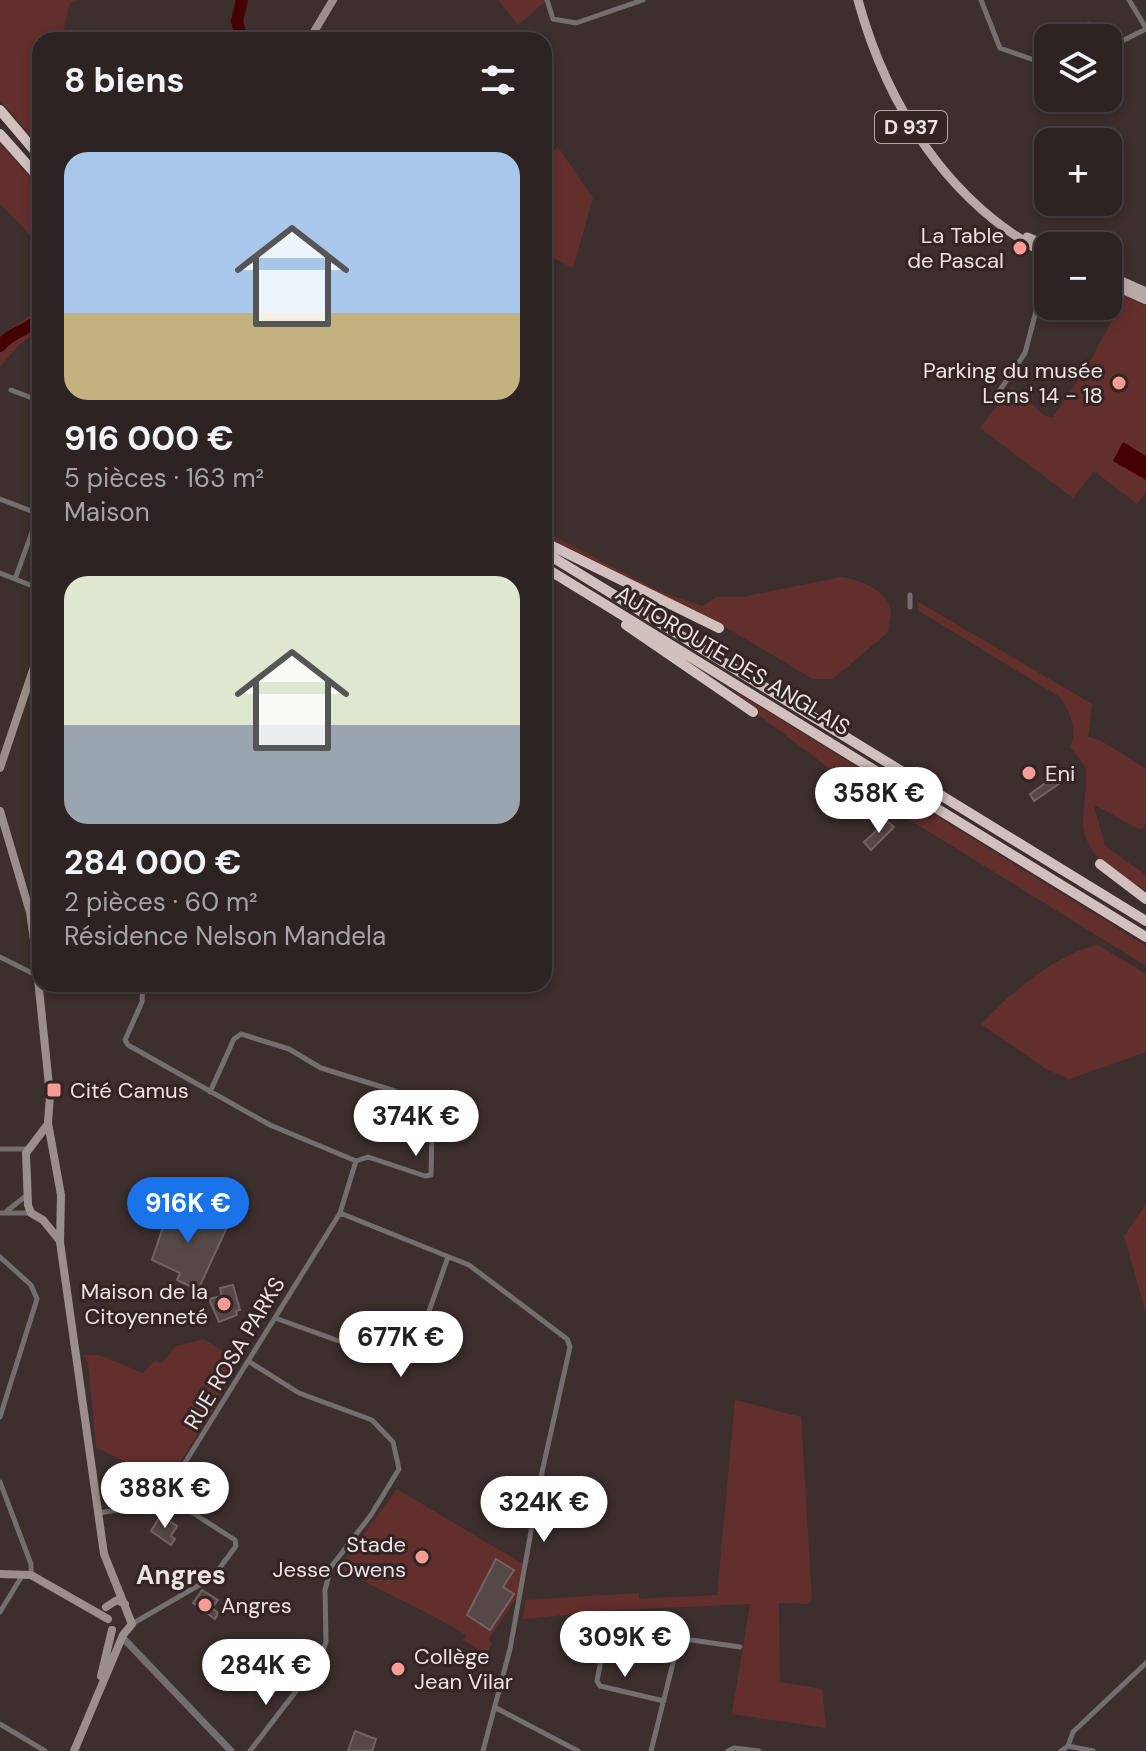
<!DOCTYPE html>
<html lang="fr">
<meta charset="utf-8">
<style>
body{margin:0;font-family:"DM Sans",sans-serif;background:#352b2a;color:#f1f3f6;height:100vh;display:flex;flex-direction:column;font-size:30px;white-space:nowrap}
*{box-sizing:border-box;margin:0}
p{font-size:26px;color:#a7a4a5}
.icon{flex:none;width:44px;height:44px;fill:none;stroke:currentColor;stroke-width:2;stroke-linecap:round;stroke-linejoin:round}
.map{position:relative;flex:1;overflow:hidden}
.sheet{position:absolute;left:32px;top:32px;width:520px;height:960px;display:flex;flex-direction:column;background:#2d2322;border-radius:24px;box-shadow:0 4px 12px #0003,0 0 0 2px #484040}
.sheet>*{flex:none}
.tools{position:absolute;left:1034px;top:24px;display:grid;gap:16px}
.tools a{display:grid;place-items:center;width:88px;height:88px;border-radius:16px;background:#2d2322;box-shadow:0 4px 12px #0003,0 0 0 2px #484040;font-size:40px}
.price{position:absolute;translate:-50% -68px;padding:0 18px;border-radius:28px;background:#fff;color:#222;font-size:26px;line-height:52px;filter:drop-shadow(0 2px 4px #0008)}
.price::after{content:'';position:absolute;left:50%;top:48px;width:24px;height:18px;margin-left:-12px;background:inherit;clip-path:polygon(0 0,100% 0,50% 100%)}
.price.on{background:#1a73e8;color:#fff}
ul{padding:0;list-style:none}
li{display:grid;align-content:center;gap:16px;height:424px;padding:0 32px}
li span{display:grid;place-items:center;height:248px;border-radius:24px;color:#555}
li>.icon{margin-inline-start:auto}
span .icon{width:144px;height:144px;fill:#fffc;stroke-width:1}
li b{font-size:34px}
h2{display:flex;justify-content:space-between;align-items:center;height:96px;padding:0 32px;font-size:34px}
.map>svg:first-child{display:block}
.green{fill:#632f2d}
.water{fill:#450004}
.lines{fill:none;stroke-linecap:round;stroke-linejoin:round}
.river{stroke:#450004;stroke-width:12}
.building{fill:#564846;stroke:#726361;stroke-width:2}
.minor{stroke:#756e6e;stroke-width:5}
.tertiary{stroke:#756e6e;stroke-width:7}
.secondary{stroke:#9b8f8e;stroke-width:8}
.primary{stroke:#b7a9a7;stroke-width:9}
.motorway{stroke:#d1c0be;stroke-width:10}
.poi-dot{fill:#f59c96;stroke:#322524;stroke-width:3}
.labels{text-anchor:middle;stroke-width:6;stroke-linejoin:round;paint-order:stroke}
.shield{fill:#322524;stroke:#b4a9a8;stroke-width:2}
.shield-label{font-size:20px;font-weight:bold;fill:#ebe2e1}
.poi-label{font-size:22px;fill:#ebe2e1;stroke:#322524;text-anchor:end}
.street-label{font-size:22px;fill:#ebe2e1;stroke:#322524}
.quarter-label{font-size:26px;font-weight:bold;fill:#ebe2e1;stroke:#322524}
</style>
<div class="map">
<svg width="1146" height="1751" viewBox="0 0 1146 1751">
<rect width="100%" height="100%" fill="#3c2f2e"/>
<!-- green -->
<path class="green" d="M0,0H79L70,3L61,40H40V147L0,100Z
M498,0H547L518,25Z
M0,143L40,189V245L0,204Z
M558,147L593,198L573,268L544,253V162Z
M1125,296L1146,306V493L1137,504L1094,471L1073,498L980,428L1012,386L1045,416L1053,417L1087,367Z
M40,308V329L18,346L0,367V339C12,325 26,320 40,308Z
M544,531L661,592L702,606L717,597H742L842,577C861,580 889,591 891,613C891,619 888,626 888,632L833,679H813L720,624L612,572L544,535Z
M917,601L1092,704L1088,737L1100,740L1146,769V824L1141,830L1094,805L1105,846L1146,875V891C1120,874 1085,859 1083,824C1083,804 1088,785 1085,766L1070,747C1078,731 1070,711 1060,697L919,611Z
M738,693L1146,946V966L842,778L735,697Z
M1098,945L1146,974V1052L1069,1079L1046,1069L981,1024C1008,995 1058,952 1098,945Z
M1146,1204V1313L1124,1236Z
M204,1339L233,1358L230,1362L235,1366L215,1407L167,1483L96,1447L88,1363L83,1355H99L143,1373L154,1361L162,1363L176,1346Z
M735,1400L801,1417L812,1599L807,1604L779,1603L780,1682L822,1689L826,1728L732,1714L750,1604L617,1610L523,1619L526,1600L639,1593V1599L717,1595Z
M397,1489L523,1564L518,1595L489,1639L492,1644L486,1654L463,1640L466,1635C425,1609 380,1592 339,1567Z"/>
<!-- water -->
<path class="water" d="M1123,442L1146,456V480L1113,461Z"/>
<g class="lines">
<!-- river -->
<path class="river" d="M242,40L237,21L242,0
M0,346C12,331 28,331 40,318"/>
</g>
<!-- building -->
<path class="building" d="M1058,774L1063,781L1034,801L1030,794Z
M887,821L894,827L871,850L864,842Z
M171,1203L227,1227L198,1290L177,1280L180,1273L152,1260Z
M233,1285L240,1310L236,1311L237,1315L219,1322L209,1299L222,1296L220,1288Z
M164,1517L177,1526L171,1536L175,1539L171,1545L151,1531L159,1518Z
M496,1559L514,1570L503,1587L514,1594L490,1630L467,1615Z
M202,1590L218,1600L212,1608L218,1613L215,1619L193,1603Z
M355,1731L376,1739L372,1751H348Z"/>
<g class="lines">
<!-- minor -->
<path class="minor" d="M547,0L553,19L576,23L643,0
M981,0L1000,48L1037,61L1048,54
M1129,0L1146,28
M1067,38L1088,24L1105,38
M1108,41L1116,44L1146,29
M11,390L40,401
M992,402L1025,353L1048,266
M0,499L39,514
M0,573L40,589
M15,579L40,510
M910,607V595
M0,957L38,976
M143,984L142,1002L125,1040L128,1045L270,1125L356,1161
M210,1092L234,1039L241,1034L289,1049L321,1068L395,1091L432,1125L431,1175L425,1176L368,1157L356,1161
M0,1149H27
M7,1211L27,1195
M0,1213H30
M340,1213L469,1265L567,1339L570,1347L540,1481L510,1649L483,1751
M0,1257L31,1285L37,1299L0,1417
M275,1318L403,1364L412,1360L448,1257
M248,1361L299,1393L372,1420L393,1442L399,1469L371,1515L331,1567L325,1590L326,1642L319,1661L250,1751
M0,1482L31,1564V1574
M98,1513L157,1504L165,1495L340,1213L356,1161
M0,1612L22,1576
M132,1624L213,1577L236,1546L235,1540L165,1495
M604,1644L597,1681L600,1686L664,1701
M496,1708L578,1751
M0,1724L45,1751
M1068,1746L1073,1732L1146,1663
M651,1751L678,1643L684,1639L740,1647
M728,1751L734,1748L759,1751
M1061,1751L1068,1746L1093,1751"/>
<!-- tertiary -->
<path class="tertiary" d="M123,1638L231,1751"/>
<!-- secondary -->
<path class="secondary" d="M309,40L333,0
M0,768L40,649
M0,811L30,912L34,940L50,1095L48,1123L61,1195L60,1242L104,1554L132,1624L123,1635
M48,1124L26,1153L28,1205L31,1213L43,1220L60,1241
M0,1574L31,1575L108,1619
M106,1607L117,1600L125,1604
M101,1676L112,1630
M74,1751L123,1635"/>
<!-- primary -->
<path class="primary" d="M858,0C887,106 948,203 1048,255
M1027,237L1048,246
M1108,275L1146,292
M1108,283L1146,300"/>
<!-- motorway -->
<path class="motorway" d="M0,110L40,157
M0,134L40,179
M544,542L719,628
M544,552L1146,921
M544,567L1146,937
M626,625L753,712
M1100,864L1146,899"/>
</g>
<!-- markers -->
<g class="poi-dot">
<circle cx="1020" cy="248" r="8"/>
<circle cx="1119" cy="383" r="8"/>
<circle cx="1029" cy="773" r="8"/>
<rect x="46" y="1082" width="16" height="16" rx="4"/>
<circle cx="224" cy="1304" r="8"/>
<circle cx="422" cy="1557" r="8"/>
<circle cx="205" cy="1605" r="8"/>
<circle cx="398" cy="1669" r="8"/>
</g>
<g class="labels">
<!-- shield labels -->
<rect class="shield" x="875" y="111" width="72" height="32" rx="6"/>
<g class="shield-label">
<text x="911" y="134">D 937</text>
</g>
<!-- poi labels -->
<g class="poi-label">
<text x="1004" y="243">La Table<tspan x="1004" dy="25">de Pascal</tspan></text>
<text x="1103" y="378">Parking du musée<tspan x="1103" dy="25">Lens' 14 - 18</tspan></text>
<text x="1045" y="781" text-anchor="start">Eni</text>
<text x="70" y="1098" text-anchor="start">Cité Camus</text>
<text x="208" y="1299">Maison de la<tspan x="208" dy="25">Citoyenneté</tspan></text>
<text x="406" y="1552">Stade<tspan x="406" dy="25">Jesse Owens</tspan></text>
<text x="221" y="1613" text-anchor="start">Angres</text>
<text x="414" y="1664" text-anchor="start">Collège<tspan x="414" dy="25">Jean Vilar</tspan></text>
</g>
<!-- street labels -->
<g class="street-label">
<text transform="translate(733 660) rotate(31)" y="8">AUTOROUTE DES ANGLAIS</text>
<text transform="translate(234 1353) rotate(-59)" y="8">RUE ROSA PARKS</text>
</g>
<!-- quarter labels -->
<g class="quarter-label">
<text x="181" y="1584">Angres</text>
</g>
</g>
</svg>
<div class="tools">
<a><svg class="icon" aria-label="layers" viewBox="0 0 24 24"><path d="M12 4l9 5-9 5-9-5zM3 14l9 5 9-5"/></svg></a>
<a>+</a>
<a>−</a>
</div>
<b class="price" style="left:879px;top:835px">358K €</b>
<b class="price" style="left:416px;top:1158px">374K €</b>
<b class="price on" style="left:188px;top:1245px">916K €</b>
<b class="price" style="left:401px;top:1379px">677K €</b>
<b class="price" style="left:165px;top:1530px">388K €</b>
<b class="price" style="left:544px;top:1544px">324K €</b>
<b class="price" style="left:625px;top:1679px">309K €</b>
<b class="price" style="left:266px;top:1707px">284K €</b>
<section class="sheet">
<h2>8 biens<svg class="icon" aria-label="filters" viewBox="0 0 24 24"><path d="M4 7h16M4 17h16"/><circle cx="9" cy="7" r="2"/><circle cx="15" cy="17" r="2"/></svg></h2>
<ul>
<li><span style="background:linear-gradient(#a9c7e8 65%,#c2b280 0)"><svg class="icon" aria-label="home" viewBox="0 0 24 24"><path d="M3 11l9-7 9 7M6 9v11h12V9"/></svg></span><div><b>916 000 €</b><p>5 pièces · 163 m²</p><p>Maison</p></div></li>
<li><span style="background:linear-gradient(#dfe7d0 60%,#9aa5b1 0)"><svg class="icon" aria-label="home" viewBox="0 0 24 24"><path d="M3 11l9-7 9 7M6 9v11h12V9"/></svg></span><div><b>284 000 €</b><p>2 pièces · 60 m²</p><p>Résidence Nelson Mandela</p></div></li>
</ul>
</section>
</div>
